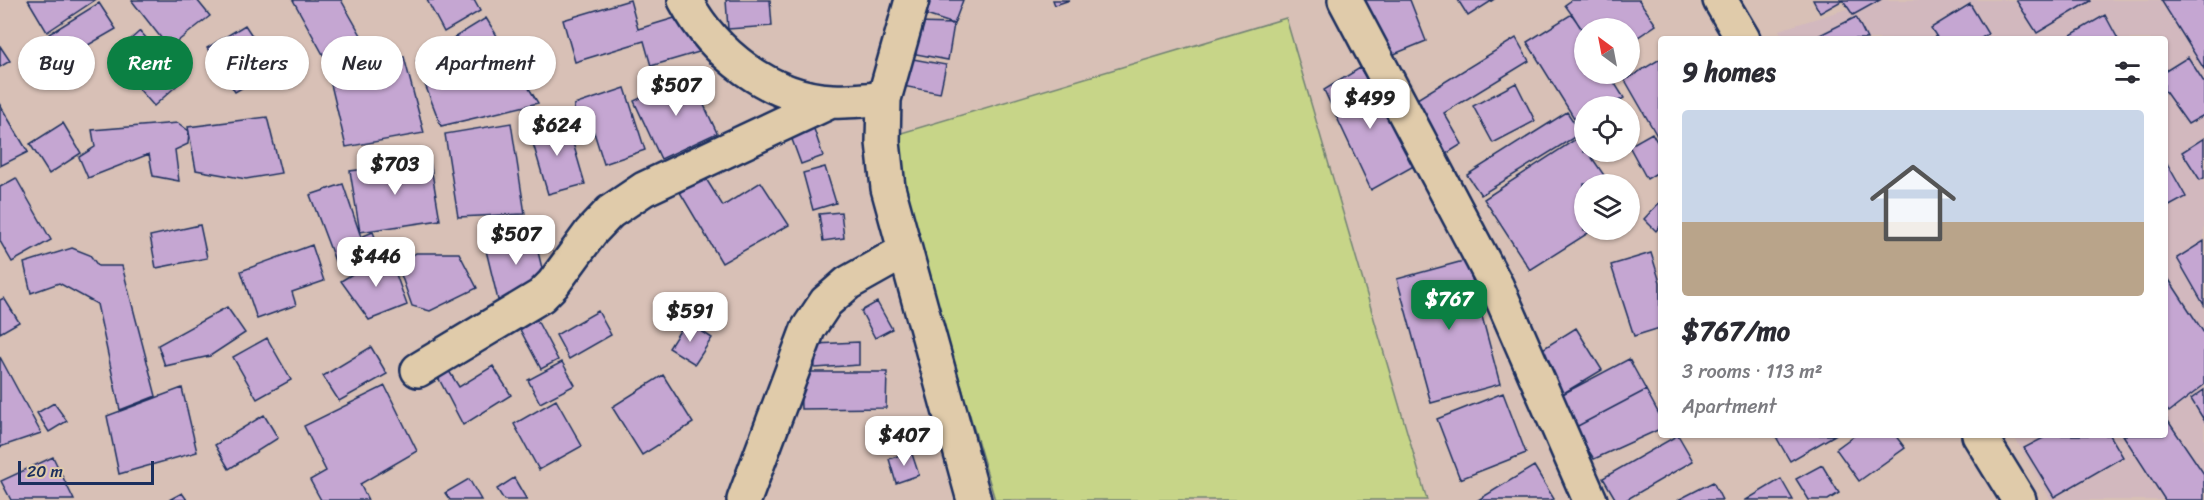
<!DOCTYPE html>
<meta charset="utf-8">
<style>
body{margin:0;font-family:Sriracha,sans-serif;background:#f7f7f7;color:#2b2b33;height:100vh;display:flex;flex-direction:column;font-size:22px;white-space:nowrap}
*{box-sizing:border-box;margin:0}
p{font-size:20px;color:#7c7c81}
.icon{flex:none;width:33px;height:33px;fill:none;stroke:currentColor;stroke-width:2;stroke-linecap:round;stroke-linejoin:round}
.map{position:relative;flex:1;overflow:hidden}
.drawer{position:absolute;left:1658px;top:36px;width:510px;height:402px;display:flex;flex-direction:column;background:#fff;border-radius:6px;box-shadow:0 2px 4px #0004}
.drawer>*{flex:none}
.banner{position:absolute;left:18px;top:36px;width:570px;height:54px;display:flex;gap:12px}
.needle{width:39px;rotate:328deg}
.fabs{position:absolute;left:1574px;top:18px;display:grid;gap:12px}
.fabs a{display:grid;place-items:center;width:66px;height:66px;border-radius:50%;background:#fff;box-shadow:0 2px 4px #0004;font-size:30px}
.scale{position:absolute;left:18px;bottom:15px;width:136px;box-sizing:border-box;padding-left:6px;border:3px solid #1b2f5e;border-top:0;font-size:16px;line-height:21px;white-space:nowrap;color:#1b2f5e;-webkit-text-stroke:4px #e0cbaa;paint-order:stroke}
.price{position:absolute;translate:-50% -51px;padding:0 14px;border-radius:12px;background:#fff;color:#222;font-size:20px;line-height:39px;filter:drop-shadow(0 2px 3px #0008)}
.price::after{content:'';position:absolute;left:50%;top:36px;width:18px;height:14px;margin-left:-9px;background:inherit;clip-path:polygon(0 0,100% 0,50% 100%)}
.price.current{background:#0b8043;color:#fff}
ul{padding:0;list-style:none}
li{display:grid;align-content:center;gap:12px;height:318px;padding:0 24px}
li+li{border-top:2px solid #e1e1e2}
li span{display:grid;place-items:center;height:186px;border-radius:6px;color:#555}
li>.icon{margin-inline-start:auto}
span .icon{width:108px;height:108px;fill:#fffc;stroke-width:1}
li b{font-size:26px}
h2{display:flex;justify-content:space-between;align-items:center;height:72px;padding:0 24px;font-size:26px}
.chip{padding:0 21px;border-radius:27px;background:#fff;box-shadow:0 2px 4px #0004;font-size:21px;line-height:54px}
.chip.current{background:#0b8043;color:#fff}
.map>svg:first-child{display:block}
.built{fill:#d2b8be}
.green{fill:#c7d588;stroke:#718273;stroke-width:1.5}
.building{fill:#c5a6d2;stroke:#1b2f5e;stroke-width:1.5}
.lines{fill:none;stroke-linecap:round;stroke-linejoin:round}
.minor-casing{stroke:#1b2f5e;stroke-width:38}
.minor{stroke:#e0cbaa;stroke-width:33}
</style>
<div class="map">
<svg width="2204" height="500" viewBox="0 0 2204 500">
<rect width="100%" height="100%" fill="#d8c0b6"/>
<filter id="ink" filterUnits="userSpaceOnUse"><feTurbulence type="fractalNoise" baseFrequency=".0167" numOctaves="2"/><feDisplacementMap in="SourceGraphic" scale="12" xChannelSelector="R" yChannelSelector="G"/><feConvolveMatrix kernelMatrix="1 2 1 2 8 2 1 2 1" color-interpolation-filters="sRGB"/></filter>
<g filter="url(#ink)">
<!-- built -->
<path class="built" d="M1875,0H2204V500H2051L2013,435H2164V39H1784L1779,30Z"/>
<!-- green -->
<path class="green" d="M1286,18L1427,500H995L888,137Z"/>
<!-- building -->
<path class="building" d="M28,0H95L47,32Z
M134,0H197L210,16L169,48L132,1Z
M293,0H341L362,37L325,58Z
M427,0H474L480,11L444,32Z
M630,0L638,29L688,14L699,52L651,66L644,41L575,62L563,20Z
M726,0H770L772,26L728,29Z
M924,0H963L954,24L920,13Z
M1053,0H1070L1055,5Z
M1358,0H1410L1426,41L1382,59Z
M1458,0H1493L1468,16Z
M1572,0H1639L1656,25L1629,43V28H1584V32L1565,5Z
M1813,0H1880L1853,15L1843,0L1820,13Z
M2016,0H2090L2091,1L2037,33Z
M2161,0H2204V69Z
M99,3L116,29L64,59L49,34Z
M1970,4L1988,34L1980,39H1938L1931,28Z
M1572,14L1584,33V74H1609L1624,98L1610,106H1584V123L1579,126L1527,42Z
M2105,15L2118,39H2064Z
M1856,17L1867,39H1812Z
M486,18L538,103L441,126L416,61Z
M916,23L954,24L948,60L911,53Z
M245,25L274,69L235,92L207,48Z
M140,31L183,80L154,106L111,57Z
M1516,38L1529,61L1444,113L1462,144L1446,154L1409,104Z
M0,46L10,61L0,67Z
M404,57L424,133L346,147L329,76Z
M902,57L946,65L940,93L897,85Z
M2188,57L2204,82V115L2188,124L2164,90V72Z
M1660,59V141L1625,80Z
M1360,68L1419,163L1371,190L1324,90Z
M690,75L717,133L661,159L634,101Z
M1516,83L1535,121L1493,143L1473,106Z
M625,88L645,150L604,164L591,123L575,124L574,105Z
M0,105L28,152L0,166Z
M1567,112L1581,133L1481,195L1467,175Z
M267,117L281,173L246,179L196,170L188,127Z
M566,119L585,184L548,194L529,130Z
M63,123L81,153L49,174L30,144Z
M178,123L189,131L188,144L175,150L179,181L153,176L149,154L88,178L79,157L95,147L92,130Z
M511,123L525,214L458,217L445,134Z
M813,126L823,156L801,164L790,134Z
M1652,133L1660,147V171L1647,179L1629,146Z
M1579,137L1584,145V152H1588L1610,184H1584V230H1593L1530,270L1484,199Z
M2204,138V178L2200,180L2182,152Z
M2164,158L2186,197L2164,209Z
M430,161L440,220L360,232L350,171Z
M825,167L836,203L813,210L803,173Z
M703,174L723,206L761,182L789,225L722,263L678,189Z
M16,178L51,240L12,262L0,241V187Z
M343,184L361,237L373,232L378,245L335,261L310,195Z
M1660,202V226L1656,231L1644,219Z
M841,212L844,238L823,241L819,214Z
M200,225L207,258L156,268L150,236Z
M533,231L547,289L498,300L484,242Z
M2204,241V305L2177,258Z
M312,245L324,281L292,292L296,305L257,319L241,271Z
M72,248L90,255L98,266H122L156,396L120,410L97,304L59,283L31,293L24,263Z
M388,252L407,305L369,320L341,281Z
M416,253H459L477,288L430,311L412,306L398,266Z
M1651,253L1660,282V328L1634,336L1611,265Z
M1467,260L1500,384L1431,403L1397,279Z
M2164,272L2204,333V385L2169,412L2164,406Z
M4,298L19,322L0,333V300Z
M877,302L892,329L875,338L861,311Z
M227,307L245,333L210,356L165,366L158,345Z
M532,311L558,360L541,369L515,320Z
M598,311L611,335L569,359L556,335Z
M686,321L712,338L695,364L669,348Z
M1576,328L1602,370L1557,397L1533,355Z
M267,338L291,380L257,399L233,357Z
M859,342V365L815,368L814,344Z
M371,347L387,374L339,401L323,376Z
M0,357L41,433L0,447Z
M1629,359L1646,390L1574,428L1557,397Z
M562,362L575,385L540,403L528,380Z
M493,366L511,395L463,425L438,377L449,371L459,387Z
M800,372H887L886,408L801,409Z
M663,375L693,423L642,455L612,407Z
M385,386L417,451L360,484L368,500H321L310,480L326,471L304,426Z
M182,388L197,452L119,474L107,416Z
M1646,390L1660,416V429L1594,459L1574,428Z
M2204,390V420L2191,399Z
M1503,393L1526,453L1460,479L1437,419Z
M556,400L582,446L539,470L514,424Z
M54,403L67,421L49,432L37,413Z
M264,415L278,438L229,469L215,445Z
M2164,415L2204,474V500H2165L2123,435H2164Z
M1678,435L1693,461L1626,500H1616L1603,478Z
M1775,435H1835L1790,461Z
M1855,435H1895L1905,448L1859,481L1836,449Z
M2049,435H2110L2123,457L2054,497L2024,448Z
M911,451L919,475L896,483L889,459Z
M53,457L74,500H11L1,481Z
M1822,465L1839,493L1828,500H1809L1796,479Z
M1534,466L1554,499L1551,500H1478Z
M514,478L527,500H504L497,489Z
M469,479L481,500H450L445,493Z
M1781,479L1793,500H1746Z
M1713,482L1722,500H1678Z
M182,493L187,500H169Z"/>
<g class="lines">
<defs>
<path id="minor" d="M685,0C714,54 770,98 832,101C849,102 867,99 884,99
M912,0L884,99L883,142L888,188L974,500
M1345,0L1497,287L1590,500
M1720,0L1743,39
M418,370L541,296L553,284L591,232L610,212L644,189L831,101
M1979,435L2019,500
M744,500L808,329L826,302L848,283L905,251"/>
</defs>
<!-- minor casing -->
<use href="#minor" class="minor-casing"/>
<!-- minor -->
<use href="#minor" class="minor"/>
</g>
</g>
</svg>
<div class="fabs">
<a><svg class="needle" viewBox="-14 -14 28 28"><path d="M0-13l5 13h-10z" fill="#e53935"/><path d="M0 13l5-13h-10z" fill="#7c7c81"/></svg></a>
<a><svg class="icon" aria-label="locate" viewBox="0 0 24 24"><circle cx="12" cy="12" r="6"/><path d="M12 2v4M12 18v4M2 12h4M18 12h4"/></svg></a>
<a><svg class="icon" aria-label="layers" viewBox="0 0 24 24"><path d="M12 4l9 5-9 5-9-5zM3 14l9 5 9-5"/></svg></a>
</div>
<div class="scale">20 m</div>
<b class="price" style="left:676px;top:117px">$507</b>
<b class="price" style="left:1370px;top:130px">$499</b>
<b class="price" style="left:557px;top:157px">$624</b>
<b class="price" style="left:395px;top:196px">$703</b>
<b class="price" style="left:516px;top:266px">$507</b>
<b class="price" style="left:376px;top:288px">$446</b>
<b class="price current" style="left:1449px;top:331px">$767</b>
<b class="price" style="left:690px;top:343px">$591</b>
<b class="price" style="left:904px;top:467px">$407</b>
<div class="banner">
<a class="chip">Buy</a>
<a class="chip current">Rent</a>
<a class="chip">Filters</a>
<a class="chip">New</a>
<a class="chip">Apartment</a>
</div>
<section class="drawer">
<h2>9 homes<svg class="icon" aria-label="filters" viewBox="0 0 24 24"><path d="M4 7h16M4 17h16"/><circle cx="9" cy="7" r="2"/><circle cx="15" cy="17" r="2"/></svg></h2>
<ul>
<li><span style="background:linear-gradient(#c9d6e8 60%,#b9a48a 0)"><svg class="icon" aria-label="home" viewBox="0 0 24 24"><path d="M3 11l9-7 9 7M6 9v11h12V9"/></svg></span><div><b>$767/mo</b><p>3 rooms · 113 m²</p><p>Apartment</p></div></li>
</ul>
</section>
</div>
